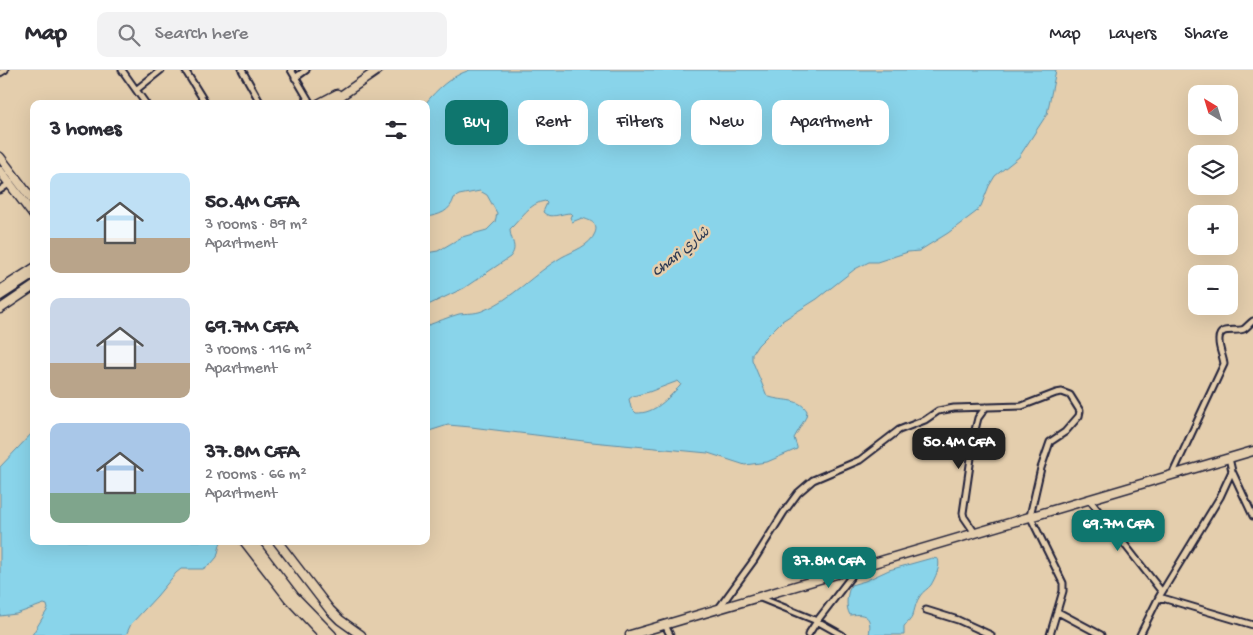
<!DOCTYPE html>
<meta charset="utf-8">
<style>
body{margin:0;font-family:"Gochi Hand","Playpen Sans Arabic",sans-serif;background:#f2f2f3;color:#2b2b33;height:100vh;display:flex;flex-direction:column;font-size:19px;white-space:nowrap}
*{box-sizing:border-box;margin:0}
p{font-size:16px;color:#7c7c81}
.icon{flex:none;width:28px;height:28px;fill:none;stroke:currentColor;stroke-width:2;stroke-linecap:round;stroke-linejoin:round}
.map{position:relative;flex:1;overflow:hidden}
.sheet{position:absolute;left:30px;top:30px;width:400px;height:445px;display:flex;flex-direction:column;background:#fff;border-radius:10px;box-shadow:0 5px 20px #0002}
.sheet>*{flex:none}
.banner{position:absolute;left:445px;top:30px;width:475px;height:45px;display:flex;gap:10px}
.needle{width:32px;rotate:322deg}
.tools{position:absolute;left:1188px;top:15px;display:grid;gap:10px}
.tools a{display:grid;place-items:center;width:50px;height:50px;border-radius:10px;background:#fff;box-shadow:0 5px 20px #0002;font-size:25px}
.price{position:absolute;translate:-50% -42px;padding:0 11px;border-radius:10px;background:#0f766e;color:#fff;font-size:16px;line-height:32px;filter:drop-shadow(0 1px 2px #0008)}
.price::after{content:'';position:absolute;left:50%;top:30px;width:15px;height:11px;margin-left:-8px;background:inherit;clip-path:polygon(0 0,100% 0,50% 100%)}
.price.current{background:#222;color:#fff}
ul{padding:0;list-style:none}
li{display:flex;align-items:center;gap:15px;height:125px;padding:0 20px}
li span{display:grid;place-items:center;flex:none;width:140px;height:100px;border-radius:10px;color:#555}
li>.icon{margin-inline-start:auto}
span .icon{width:60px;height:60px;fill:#fffc;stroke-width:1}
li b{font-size:21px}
h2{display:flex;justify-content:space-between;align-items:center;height:60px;padding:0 20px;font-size:21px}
.tag{padding:0 18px;border-radius:10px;background:#fff;box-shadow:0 5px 20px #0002;font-size:18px;line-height:45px}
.tag.current{background:#0f766e;color:#fff}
header{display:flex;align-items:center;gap:30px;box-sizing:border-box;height:70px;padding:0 25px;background:#fff;border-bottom:1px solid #e1e1e2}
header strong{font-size:24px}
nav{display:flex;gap:28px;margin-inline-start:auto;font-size:18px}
.search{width:350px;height:45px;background:#f2f2f3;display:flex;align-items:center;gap:12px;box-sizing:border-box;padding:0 18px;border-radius:10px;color:#7c7c81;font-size:19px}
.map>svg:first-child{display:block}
.water{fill:#89d4ea;stroke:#608da4;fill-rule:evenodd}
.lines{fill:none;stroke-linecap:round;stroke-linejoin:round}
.minor-casing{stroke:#22223b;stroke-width:9}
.secondary-casing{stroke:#22223b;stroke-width:11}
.primary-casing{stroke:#22223b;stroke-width:11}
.minor{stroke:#e4cead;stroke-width:5}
.secondary{stroke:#e4cead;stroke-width:8}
.primary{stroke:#e4cead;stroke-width:8}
.labels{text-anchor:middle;stroke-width:5;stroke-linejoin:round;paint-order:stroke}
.water-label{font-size:15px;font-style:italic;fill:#313d55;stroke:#e4cead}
</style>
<header>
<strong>Map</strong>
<div class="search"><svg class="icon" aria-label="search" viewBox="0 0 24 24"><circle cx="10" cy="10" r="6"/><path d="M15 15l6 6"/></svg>Search here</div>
<nav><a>Map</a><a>Layers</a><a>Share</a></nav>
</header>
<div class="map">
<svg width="1253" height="565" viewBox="0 0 1253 565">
<rect width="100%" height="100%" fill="#e4cead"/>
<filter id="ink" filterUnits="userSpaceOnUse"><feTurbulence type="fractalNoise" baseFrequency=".02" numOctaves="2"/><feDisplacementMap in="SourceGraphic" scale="10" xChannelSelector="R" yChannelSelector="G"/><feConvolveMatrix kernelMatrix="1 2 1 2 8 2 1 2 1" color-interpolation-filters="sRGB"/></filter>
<g filter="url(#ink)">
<!-- water -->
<path class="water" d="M470,0H1056L1047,44L1019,87L995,106L989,116L981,136L976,142L948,163L919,181L908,182L877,192H869L855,199L817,229L782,251L758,275L752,284V290L767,326C780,332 799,327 807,341L806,347L794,368L797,377V379L767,392L745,395L708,383L592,372L471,357L448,355L426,362V256C437,252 448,247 459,244C467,243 474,244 482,241C512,230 534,203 562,187C573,181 590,176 595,163C599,153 589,150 582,148L572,152L570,147L573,145L571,143C561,143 550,150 543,142L547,133L545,131C529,133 521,149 510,159C510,170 519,177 510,187L464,218L426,236V183L438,181L462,167L487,160L495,152L497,143L487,125L480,121L459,125L454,128C450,142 439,145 426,147V34H425C437,19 451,6 470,0ZM678,311L681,314L680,316C668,328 655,344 636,343L631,338L629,329L633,326L649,322Z
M34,361V471H221L217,487L211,494L203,499H181L176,503L157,526L131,554L126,565H32L48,539L47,535L44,534L16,544L0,546V397Z
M932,488L938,489C941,496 935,508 931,515C928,519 923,521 920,526C912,538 917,546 904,556V565H869C872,547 867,543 850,545C845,537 847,523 851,515L865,511L889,500Z"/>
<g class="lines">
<defs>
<path id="minor" d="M122,0L146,34
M185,0L206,34
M242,0L261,34
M291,0L311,34
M0,3L5,0
M295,8L306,0
M136,20L161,0
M0,120L9,114
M1232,401L1253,446
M1172,405L1224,294C1223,286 1219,279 1219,271C1218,255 1235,263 1244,259C1247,257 1250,253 1253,251
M1089,429L1162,522
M975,463L964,447L963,443L975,360L978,348L986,337
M758,527L817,551L842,565
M1159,527L1253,555
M719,538L754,490L784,442L798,423L813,410L860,390L899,360L925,350L938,341L954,338L1022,336L1056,323L1062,322L1070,325L1080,341L1079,346L1065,362L1050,372L1041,398L1030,446L1063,513V521L1050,565
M926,540L958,550L991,565
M1058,542L1101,565
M665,555L670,565
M808,565L817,551L857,499
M1140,565L1159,527L1220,427L1232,401L1229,388"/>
<path id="secondary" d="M277,471L330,540L340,550L361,565
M630,565L1253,381"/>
<path id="primary" d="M318,34L337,24
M329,34L378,0
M0,87L34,132
M0,101L34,146
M0,220L34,198
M0,226L34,204
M0,239L34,216
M244,471L289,529L323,565
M252,471L294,526L332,565"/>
</defs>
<!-- minor casing -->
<use href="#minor" class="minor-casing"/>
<!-- secondary casing -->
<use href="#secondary" class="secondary-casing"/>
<!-- primary casing -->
<use href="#primary" class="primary-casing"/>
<!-- minor -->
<use href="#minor" class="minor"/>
<!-- secondary -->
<use href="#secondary" class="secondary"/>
<!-- primary -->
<use href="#primary" class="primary"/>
</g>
</g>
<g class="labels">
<!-- water labels -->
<g class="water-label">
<text transform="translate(680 181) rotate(-39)" y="5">Chari شاري</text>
</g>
</g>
</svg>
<div class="tools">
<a><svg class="needle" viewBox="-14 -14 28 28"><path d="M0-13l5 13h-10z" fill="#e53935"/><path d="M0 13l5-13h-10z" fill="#7c7c81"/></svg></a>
<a><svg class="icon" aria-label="layers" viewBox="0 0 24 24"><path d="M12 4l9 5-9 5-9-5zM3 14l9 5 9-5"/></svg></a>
<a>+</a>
<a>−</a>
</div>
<b class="price current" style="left:959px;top:400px">50.4M CFA</b>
<b class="price" style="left:1118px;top:482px">69.7M CFA</b>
<b class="price" style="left:829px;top:519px">37.8M CFA</b>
<div class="banner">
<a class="tag current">Buy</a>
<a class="tag">Rent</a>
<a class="tag">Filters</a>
<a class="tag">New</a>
<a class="tag">Apartment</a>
</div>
<section class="sheet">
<h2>3 homes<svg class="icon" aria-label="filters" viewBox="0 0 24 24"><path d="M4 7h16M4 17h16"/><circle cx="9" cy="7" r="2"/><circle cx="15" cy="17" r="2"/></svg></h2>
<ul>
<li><span style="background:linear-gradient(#bfe0f5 65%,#b9a48a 0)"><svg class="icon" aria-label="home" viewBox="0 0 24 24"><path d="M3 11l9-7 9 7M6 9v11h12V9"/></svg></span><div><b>50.4M CFA</b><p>3 rooms · 89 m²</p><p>Apartment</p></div></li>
<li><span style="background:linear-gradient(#c9d6e8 65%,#b9a48a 0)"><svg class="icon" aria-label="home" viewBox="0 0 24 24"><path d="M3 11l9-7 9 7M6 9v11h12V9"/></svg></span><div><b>69.7M CFA</b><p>3 rooms · 116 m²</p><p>Apartment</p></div></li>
<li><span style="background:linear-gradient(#a9c7e8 70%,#7fa58c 0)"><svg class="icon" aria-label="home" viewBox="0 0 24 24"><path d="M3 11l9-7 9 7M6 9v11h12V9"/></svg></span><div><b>37.8M CFA</b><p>2 rooms · 66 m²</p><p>Apartment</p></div></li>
</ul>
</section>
</div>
